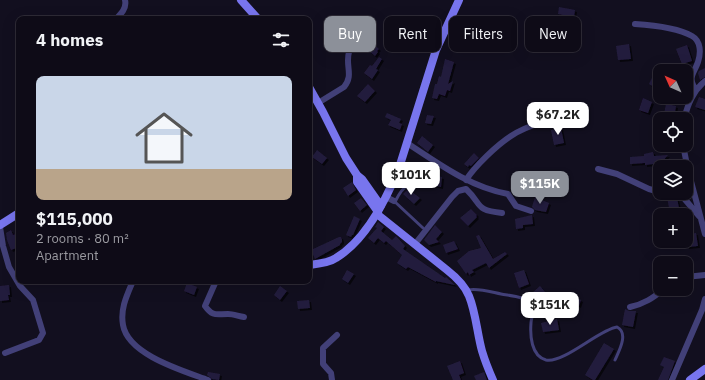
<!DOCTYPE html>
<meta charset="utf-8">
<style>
body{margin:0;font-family:"IBM Plex Sans",sans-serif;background:#1c1924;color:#f1f3f6;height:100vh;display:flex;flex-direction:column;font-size:15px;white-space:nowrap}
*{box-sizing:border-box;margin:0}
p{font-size:13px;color:#9b9ba1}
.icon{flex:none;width:22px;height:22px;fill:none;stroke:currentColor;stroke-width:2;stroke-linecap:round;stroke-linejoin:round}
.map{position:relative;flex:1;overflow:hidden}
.sheet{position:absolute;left:16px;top:16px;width:296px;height:268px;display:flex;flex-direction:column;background:#0e0b17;border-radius:8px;box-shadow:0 4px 16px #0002,0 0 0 1px #2e2b36}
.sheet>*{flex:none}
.top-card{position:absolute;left:324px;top:16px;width:321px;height:36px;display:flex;gap:8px}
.needle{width:26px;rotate:315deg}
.controls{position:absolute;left:653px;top:64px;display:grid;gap:8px}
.controls a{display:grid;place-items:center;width:40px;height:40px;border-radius:8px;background:#0e0b17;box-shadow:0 4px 16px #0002,0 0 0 1px #2e2b36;font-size:20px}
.price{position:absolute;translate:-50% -34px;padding:0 9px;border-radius:8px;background:#fff;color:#222;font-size:13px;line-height:26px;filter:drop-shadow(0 1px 2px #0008)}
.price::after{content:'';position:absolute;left:50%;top:24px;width:12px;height:9px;margin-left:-6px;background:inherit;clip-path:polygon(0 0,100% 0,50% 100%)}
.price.active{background:#8c9099;color:#fff}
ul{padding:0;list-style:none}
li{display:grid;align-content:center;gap:8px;height:212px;padding:0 20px}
li span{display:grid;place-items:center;height:124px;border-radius:8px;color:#555}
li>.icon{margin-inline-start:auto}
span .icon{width:72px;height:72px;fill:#fffc;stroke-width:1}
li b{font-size:17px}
h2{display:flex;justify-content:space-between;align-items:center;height:48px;padding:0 20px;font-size:17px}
.chip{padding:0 14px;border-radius:8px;background:#0e0b17;box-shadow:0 4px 16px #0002,0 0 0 1px #2e2b36;font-size:14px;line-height:36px}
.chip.active{background:#8c9099;color:#fff}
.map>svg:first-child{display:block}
.building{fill:#241d3d;filter:url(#shadow)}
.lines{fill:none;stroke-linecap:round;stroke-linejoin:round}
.lane{stroke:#424078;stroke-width:3}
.street{stroke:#424078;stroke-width:6}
.secondary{stroke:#7875ee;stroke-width:8}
</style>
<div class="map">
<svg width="705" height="380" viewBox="0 0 705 380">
<defs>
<filter id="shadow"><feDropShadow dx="2" dy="2" stdDeviation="0" flood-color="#0009"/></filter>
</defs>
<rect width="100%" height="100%" fill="#120f1f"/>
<!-- building -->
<path class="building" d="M559,7L575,10L574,17L558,14Z
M373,44L379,49L377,51L378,52L375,56L368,50Z
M629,44L631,59L618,60L616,46Z
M687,45L692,61L682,64L676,49Z
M379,57L382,59L376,69L378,70L372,79L364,73L370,65L372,66Z
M445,59L454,62L448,84L453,81L450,91L447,90L445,96L439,94L437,99L432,98L435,84H437L439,76L441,77Z
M705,68V77L700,80L698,73L699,71Z
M654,74L659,77L654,87L649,84Z
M368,84L375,91L365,102L357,96Z
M699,97L705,99V110L695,107Z
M643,98L652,102L648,113L639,110Z
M666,104L676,106L674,119H663Z
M387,113L401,119L399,123L402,124L400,130L388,125L391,120L385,117Z
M427,115L434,116L431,124L425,123Z
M561,128L564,143L554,145L551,130Z
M422,136L433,145L428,152L417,143Z
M317,150L327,158L322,164L312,157Z
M653,152L654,156L668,155L661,163L645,165V163L630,164V157L644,156V154Z
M474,153L479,158L471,166L469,165L468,167L464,164Z
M432,175L442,177L441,187L431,185Z
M352,182L356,190L348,196L343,188Z
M408,189L420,198L414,204L403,194Z
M674,196L677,198L679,208L675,209V212L670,213L667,197Z
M535,197L549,203L546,212L535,210L532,207Z
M361,198L367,205L360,211L354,203Z
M471,209L477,215L476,216L477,217L468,226L460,218Z
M532,215L533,224L523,225V228L516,229L515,219Z
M354,216L360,219L353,235H352L351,237L346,235Z
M378,222L384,227L381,231L392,240L396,236L405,246L403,249L445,278L446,277L455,285L436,281V282L408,267L406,269L397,263L402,255L393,247L386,241L384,243L378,238L374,243L368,238L377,228L375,227Z
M435,225L442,232L436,239L439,242L429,245L424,240Z
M11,230L13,235L19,233V247L11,250L7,240L6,233Z
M696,233L698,246L687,247L686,236H689V234Z
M479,235L493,259L505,252L507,254L489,268L486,263L472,270L474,272L469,275L468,272L466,274L457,261L469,251L481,248L476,236Z
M339,237H341L342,240V242L340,244V245L315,259L311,250Z
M454,241L458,249L446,253L443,245Z
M347,270L354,274L348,283L342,279Z
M524,270L529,284L519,288L514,273Z
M187,283L197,287L194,295L184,291Z
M9,285L10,295H8L9,300L0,301V286Z
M280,286L287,291L280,300L274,295Z
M540,286L550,298L553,295L560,305L553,310L543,297L538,302L531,294Z
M573,296L581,300L579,306L575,304L574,307L569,304Z
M309,300L310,308L298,309L297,301Z
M625,309L629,311H636L633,327L622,325Z
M557,319L559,330L543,332L541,323Z
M604,343L614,349L595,380H593L585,375Z
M664,357L675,361L668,380H658L664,367L660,365Z
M460,361L464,373L459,375L461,380H453L447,366Z
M208,372L220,374L219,380L212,379L207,375Z
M484,372L487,380H476L474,376Z"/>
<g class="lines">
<!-- lane -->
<path class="lane" d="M394,201L423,228
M395,202C398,196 401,189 408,185L413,190
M468,290C479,288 491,292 501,294C511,296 526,296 532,306C535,311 531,318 531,323C530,335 531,356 546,360C563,364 600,329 617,327C629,333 619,351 615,360"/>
<!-- street -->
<path class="street" d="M116,19C121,14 127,8 125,0
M635,24C651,25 678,28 692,36C701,41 701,53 698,62C694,74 687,77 696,90
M318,103L344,87C354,75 345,66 349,52
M684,119C688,104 693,91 705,81
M407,143C439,164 470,187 508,194L516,206L531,211
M683,145L688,170L705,234
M598,169L617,174L649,189L660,192
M466,180C475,166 497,145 511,136C520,130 530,126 540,123
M677,193L682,196L699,216
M386,197L394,201
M0,227L3,246L9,267L20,286L33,300L43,333L39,340L5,353
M415,244L452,197L458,191L466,189C483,205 474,210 502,213
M686,277L705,275
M133,281C127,295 120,309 123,325C128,355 184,371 208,380
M216,281L205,306C213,317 216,314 228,314C233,314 238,316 244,317
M630,307C644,304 653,298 664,289
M332,380L331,373L323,364V348L337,335
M672,380L702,310L705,299"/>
<!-- secondary -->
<path class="secondary" d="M241,0L258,19
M309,87L323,112L346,158L357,175L362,179L381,206
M357,175V182L378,212
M377,214L447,270C456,277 465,286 469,296C476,313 477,333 482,351C485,361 489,371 493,380
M0,225L19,213
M309,265C317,264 329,263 336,258C366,240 386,200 399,168L436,50L459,0
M690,380L705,369"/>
</g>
</svg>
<div class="controls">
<a><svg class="needle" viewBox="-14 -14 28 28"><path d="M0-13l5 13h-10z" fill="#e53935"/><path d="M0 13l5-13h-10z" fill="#9b9ba1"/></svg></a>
<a><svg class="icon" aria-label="locate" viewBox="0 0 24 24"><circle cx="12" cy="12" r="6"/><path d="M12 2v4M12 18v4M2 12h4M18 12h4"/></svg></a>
<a><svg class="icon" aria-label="layers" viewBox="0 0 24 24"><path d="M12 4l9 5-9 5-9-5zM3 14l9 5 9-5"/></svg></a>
<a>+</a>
<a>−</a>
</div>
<b class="price" style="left:558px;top:136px">$67.2K</b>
<b class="price" style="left:411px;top:196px">$101K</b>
<b class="price active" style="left:540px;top:205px">$115K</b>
<b class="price" style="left:550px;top:326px">$151K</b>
<div class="top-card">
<a class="chip active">Buy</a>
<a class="chip">Rent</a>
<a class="chip">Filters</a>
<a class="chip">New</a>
</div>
<section class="sheet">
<h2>4 homes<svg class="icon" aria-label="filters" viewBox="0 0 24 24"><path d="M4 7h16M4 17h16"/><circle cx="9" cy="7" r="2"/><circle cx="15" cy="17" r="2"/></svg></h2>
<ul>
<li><span style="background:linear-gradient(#c9d6e8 75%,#b9a48a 0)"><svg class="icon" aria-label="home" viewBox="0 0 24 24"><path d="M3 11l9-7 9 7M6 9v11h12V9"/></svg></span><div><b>$115,000</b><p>2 rooms · 80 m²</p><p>Apartment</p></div></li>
</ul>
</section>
</div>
